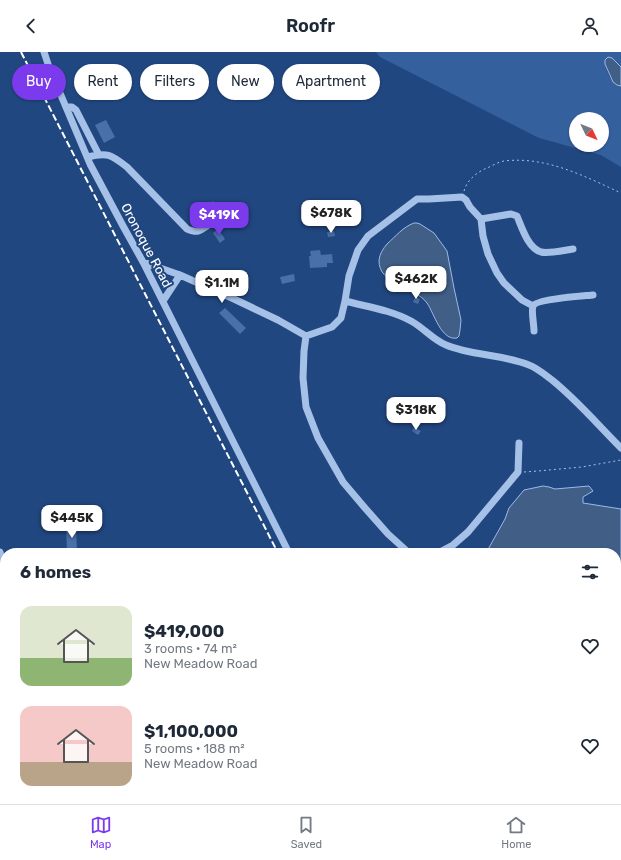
<!DOCTYPE html>
<meta charset="utf-8">
<style>
body{margin:0;font-family:Rubik,sans-serif;background:#f6f6f7;color:#1f2937;height:100vh;display:flex;flex-direction:column;font-size:15px;white-space:nowrap}
*{box-sizing:border-box;margin:0}
p{font-size:13px;color:#747a83}
.icon{flex:none;width:22px;height:22px;fill:none;stroke:currentColor;stroke-width:2;stroke-linecap:round;stroke-linejoin:round}
.map{position:relative;flex:1;overflow:hidden}
.side{position:absolute;left:0px;top:496px;width:621px;height:256px;display:flex;flex-direction:column;background:#fff;border-radius:16px 16px 0 0;box-shadow:0 1px 3px #0004}
.side>*{flex:none}
.banner{position:absolute;left:12px;top:12px;width:400px;height:36px;display:flex;gap:8px}
.needle{width:26px;rotate:133deg}
.fabs{position:absolute;left:569px;top:60px;display:grid;gap:8px}
.fabs a{display:grid;place-items:center;width:40px;height:40px;border-radius:50%;background:#fff;box-shadow:0 1px 3px #0004;font-size:20px}
.price{position:absolute;translate:-50% -34px;padding:0 9px;border-radius:8px;background:#fff;color:#222;font-size:13px;line-height:26px;filter:drop-shadow(0 1px 2px #0008)}
.price::after{content:'';position:absolute;left:50%;top:24px;width:12px;height:9px;margin-left:-6px;background:inherit;clip-path:polygon(0 0,100% 0,50% 100%)}
.price.selected{background:#7c3aed;color:#fff}
ul{padding:0;list-style:none}
li{display:flex;align-items:center;gap:12px;height:100px;padding:0 20px}
li span{display:grid;place-items:center;flex:none;width:112px;height:80px;border-radius:12px;color:#555}
li>.icon{margin-inline-start:auto}
span .icon{width:48px;height:48px;fill:#fffc;stroke-width:1}
li b{font-size:17px}
h2{display:flex;justify-content:space-between;align-items:center;height:48px;padding:0 20px;font-size:17px}
.tag{padding:0 14px;border-radius:18px;background:#fff;box-shadow:0 1px 3px #0004;font-size:14px;line-height:36px}
.tag.selected{background:#7c3aed;color:#fff}
header{display:flex;justify-content:space-between;align-items:center;height:52px;padding:0 20px;background:#fff;font-size:18px;font-weight:600}
.tabs{display:flex;justify-content:space-around;align-items:center;height:56px;border-top:1px solid #e0e1e3;background:#fff;font-size:11px;color:#747a83}
.tabs a{display:grid;justify-items:center;gap:2px}
.tabs .selected{color:#7c3aed}
.map>svg:first-child{display:block}
.green{fill:#35609e;fill-rule:evenodd}
.water{fill:#415e87;stroke:#9abbe9}
.building{fill:#4970a9}
.lines{fill:none;stroke-linecap:round;stroke-linejoin:round}
.path{stroke:#a6c1e7;stroke-width:1;stroke-dasharray:2 3;stroke-linecap:butt}
.minor{stroke:#a6c1e7;stroke-width:7}
.rail{stroke:#fff;stroke-width:2;stroke-dasharray:7 3;stroke-linecap:butt}
.labels{text-anchor:middle;stroke-width:4;stroke-linejoin:round;paint-order:stroke}
.street-label{font-size:13px;fill:#fff;stroke:#214780}
</style>
<header><svg class="icon" aria-label="back" viewBox="0 0 24 24"><path d="M15 5l-7 7 7 7"/></svg>Roofr<svg class="icon" aria-label="person" viewBox="0 0 24 24"><circle cx="12" cy="8" r="4"/><path d="M4 21q1-7 8-7t8 7"/></svg></header>
<div class="map">
<svg width="621" height="752" viewBox="0 0 621 752">
<rect width="100%" height="100%" fill="#214780"/>
<!-- green -->
<path class="green" d="M376,0H621V15L609,5H608L605,8C605,18 611,32 621,34V115L601,103L539,86L380,5ZM576,67H602V93H576Z"/>
<!-- water -->
<path class="water" d="M608,5L612,6L621,15V34L617,33L613,30L605,12V8Z
M414,171H417L420,172L434,181L447,199L454,236L461,268L460,278L459,284L457,286C441,289 434,261 427,251C416,235 378,233 379,208C380,201 383,197 387,192C396,184 403,175 414,171Z
M543,434L549,435L555,437L589,434L593,439L583,445V451L621,457V752H528L525,747H616V501H486L505,467L509,456L524,438Z"/>
<!-- building -->
<path class="building" d="M106,68L115,85L104,91L95,73Z
M213,149L217,155L211,159L207,153Z
M218,177L225,187L220,191L213,181Z
M334,179L335,184L328,185L327,180Z
M320,198L321,203L332,202L333,211H327V215L310,216L309,204H311L310,199Z
M294,222L295,229L282,232L280,225Z
M415,245L420,247L418,252L413,250Z
M225,256L246,276L240,282L219,261Z
M414,375L421,379L418,383L412,379Z
M66,473H76L77,501H67Z
M3,714L5,718V727L3,722L0,724V716Z
M4,727L5,729V747H4L7,752H0V729Z
M112,747H140L142,752H114Z
M234,747H253L256,752H237Z
M295,747H310L296,751Z"/>
<g class="lines">
<!-- path -->
<path class="path" d="M464,139C467,128 477,120 487,116C492,114 498,110 504,109C546,104 584,124 621,141
M524,420L538,419L582,415L621,408"/>
<!-- minor -->
<path class="minor" d="M44,0L49,15L90,112L123,174L143,210L289,501
M66,55H72L76,58L99,103
M88,105C108,100 111,103 127,115L187,177C197,181 198,180 207,174
M481,167L511,162L517,164C522,176 528,196 541,200C549,202 565,198 573,197
M143,210L180,223L234,247L278,268L306,284
M163,249L180,223
M345,249C368,255 391,258 411,269C424,276 433,288 446,293C472,304 502,302 529,313C537,316 544,322 552,328C577,348 598,373 621,396
M534,279C534,272 531,259 533,254C536,247 584,244 593,243
M306,284L332,275L341,266L345,249L349,224L358,198L368,184L417,147H429L462,145L466,148L470,155L481,167L483,184L488,202L497,221L504,231L522,248L533,254
M306,284L304,299L303,326L306,355L318,386L343,430L365,456L388,482L409,501
M0,500L3,512L5,525
M438,501L453,493L468,480L518,420L519,391
M0,689H5
M20,747V752
M95,747L97,752
M153,747L156,752
M266,747L269,752
M368,747L370,752
M428,747L431,752
M506,747L509,752"/>
<!-- rail -->
<path class="rail" d="M21,0L278,501
M410,747L413,752"/>
</g>
<g class="labels">
<!-- street labels -->
<g class="street-label">
<text transform="translate(147 193) rotate(62)" y="5">Oronoque Road</text>
</g>
</g>
</svg>
<div class="fabs">
<a><svg class="needle" viewBox="-14 -14 28 28"><path d="M0-13l5 13h-10z" fill="#e53935"/><path d="M0 13l5-13h-10z" fill="#747a83"/></svg></a>
</div>
<b class="price" style="left:331px;top:182px">$678K</b>
<b class="price selected" style="left:219px;top:184px">$419K</b>
<b class="price" style="left:416px;top:248px">$462K</b>
<b class="price" style="left:222px;top:252px">$1.1M</b>
<b class="price" style="left:416px;top:379px">$318K</b>
<b class="price" style="left:72px;top:487px">$445K</b>
<div class="banner">
<a class="tag selected">Buy</a>
<a class="tag">Rent</a>
<a class="tag">Filters</a>
<a class="tag">New</a>
<a class="tag">Apartment</a>
</div>
<section class="side">
<h2>6 homes<svg class="icon" aria-label="filters" viewBox="0 0 24 24"><path d="M4 7h16M4 17h16"/><circle cx="9" cy="7" r="2"/><circle cx="15" cy="17" r="2"/></svg></h2>
<ul>
<li><span style="background:linear-gradient(#dfe7d0 65%,#8fb573 0)"><svg class="icon" aria-label="home" viewBox="0 0 24 24"><path d="M3 11l9-7 9 7M6 9v11h12V9"/></svg></span><div><b>$419,000</b><p>3 rooms · 74 m²</p><p>New Meadow Road</p></div><svg class="icon" aria-label="heart" viewBox="0 0 24 24"><path d="M12 20l-8-8c-3-5 5-10 8-4 3-6 11-1 8 4z"/></svg></li>
<li><span style="background:linear-gradient(#f6c9c9 70%,#b9a48a 0)"><svg class="icon" aria-label="home" viewBox="0 0 24 24"><path d="M3 11l9-7 9 7M6 9v11h12V9"/></svg></span><div><b>$1,100,000</b><p>5 rooms · 188 m²</p><p>New Meadow Road</p></div><svg class="icon" aria-label="heart" viewBox="0 0 24 24"><path d="M12 20l-8-8c-3-5 5-10 8-4 3-6 11-1 8 4z"/></svg></li>
</ul>
</section>
</div>
<nav class="tabs">
<a class="selected"><svg class="icon" aria-label="map" viewBox="0 0 24 24"><path d="M3 6l6-2 6 2 6-2v14l-6 2-6-2-6 2zM9 4v14M15 6v14"/></svg>Map</a>
<a><svg class="icon" aria-label="saved" viewBox="0 0 24 24"><path d="M7 4h10v16l-5-4-5 4z"/></svg>Saved</a>
<a><svg class="icon" aria-label="home" viewBox="0 0 24 24"><path d="M3 11l9-7 9 7M6 9v11h12V9"/></svg>Home</a>
</nav>
